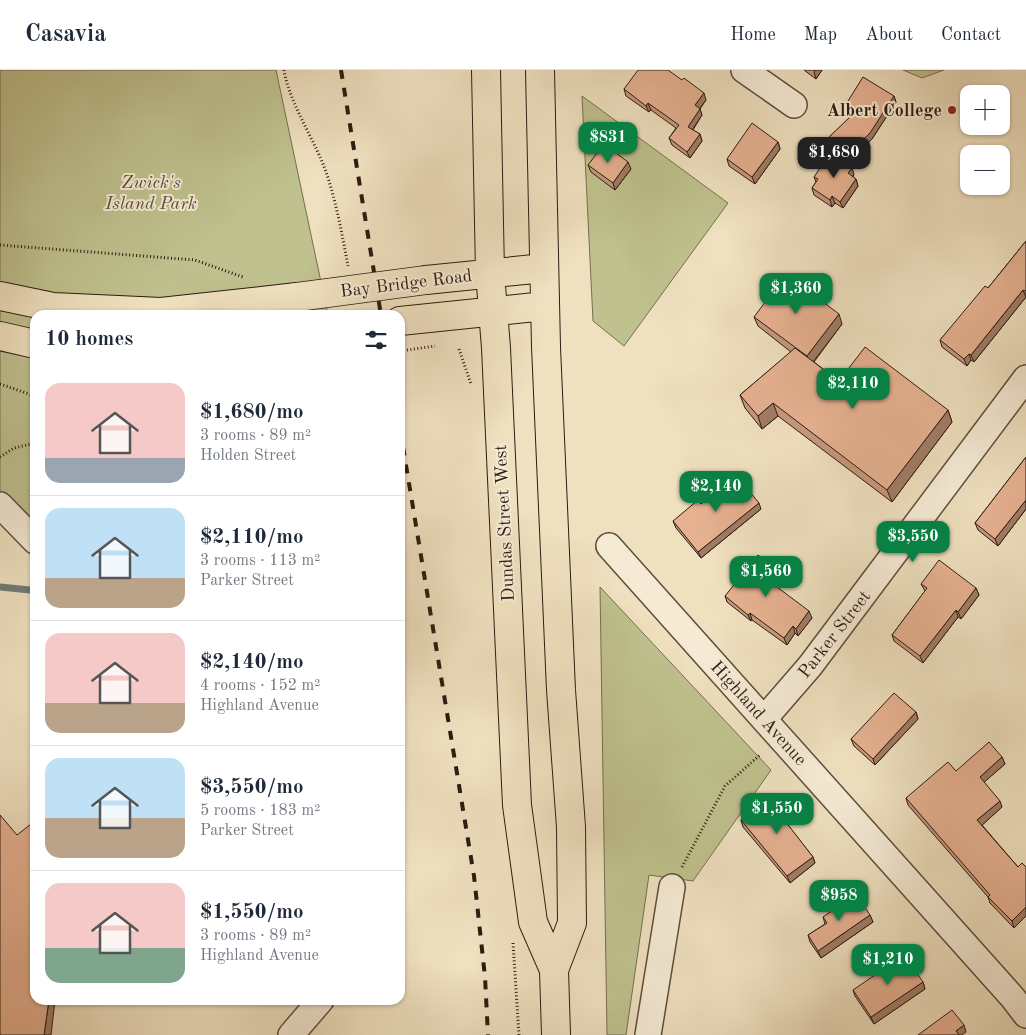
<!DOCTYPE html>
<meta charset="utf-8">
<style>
body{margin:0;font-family:"Old Standard TT",serif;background:#f2f2f3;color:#1f2937;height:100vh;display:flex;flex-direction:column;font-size:19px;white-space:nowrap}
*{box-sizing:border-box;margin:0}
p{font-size:16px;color:#747a83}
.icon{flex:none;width:28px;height:28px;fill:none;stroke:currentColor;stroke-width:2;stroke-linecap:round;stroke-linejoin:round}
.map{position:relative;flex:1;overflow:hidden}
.drawer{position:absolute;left:30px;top:240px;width:375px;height:695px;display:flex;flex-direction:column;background:#fff;border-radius:15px;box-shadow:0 1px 4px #0004}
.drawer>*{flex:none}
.tools{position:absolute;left:960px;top:15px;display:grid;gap:10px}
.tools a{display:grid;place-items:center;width:50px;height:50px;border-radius:10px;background:#fff;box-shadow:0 1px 4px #0004;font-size:25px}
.price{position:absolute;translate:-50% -42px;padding:0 11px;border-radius:10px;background:#0b8043;color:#fff;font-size:16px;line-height:32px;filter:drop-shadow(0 1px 2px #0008)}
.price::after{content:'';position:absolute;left:50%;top:30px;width:15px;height:11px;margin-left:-8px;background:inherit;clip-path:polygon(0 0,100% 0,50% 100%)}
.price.on{background:#222;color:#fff}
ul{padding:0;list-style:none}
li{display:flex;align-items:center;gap:15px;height:125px;padding:0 15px}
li+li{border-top:1px solid #e0e1e3}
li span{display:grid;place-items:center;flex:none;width:140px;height:100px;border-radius:15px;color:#555}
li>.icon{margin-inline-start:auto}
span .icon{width:60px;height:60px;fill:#fffc;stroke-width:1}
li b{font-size:21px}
h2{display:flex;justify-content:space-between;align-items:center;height:60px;padding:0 15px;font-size:21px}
header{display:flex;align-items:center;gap:30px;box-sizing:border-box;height:70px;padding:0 25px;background:#fff;border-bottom:1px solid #e0e1e3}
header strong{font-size:24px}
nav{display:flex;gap:28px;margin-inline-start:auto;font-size:18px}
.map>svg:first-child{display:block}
.green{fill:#bfc18e;stroke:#766e50}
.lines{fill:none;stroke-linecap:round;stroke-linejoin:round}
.stream{stroke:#707b77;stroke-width:7}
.minor-casing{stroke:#5e4c3c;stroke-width:28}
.major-casing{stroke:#2d1b11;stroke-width:30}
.path{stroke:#2d1b11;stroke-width:3;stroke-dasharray:1 2.5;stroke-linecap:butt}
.minor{stroke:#f5ebd5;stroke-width:25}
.major{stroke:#efe0bf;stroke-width:28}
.rail{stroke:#2d1b11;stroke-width:4;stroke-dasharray:9 9;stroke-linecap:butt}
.major-bridge-casing{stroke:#2d1b11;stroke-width:30;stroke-linecap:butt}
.major-bridge{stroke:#efe0bf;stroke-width:28}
.wall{fill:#c6987d;stroke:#2d1b11}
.shaded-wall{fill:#a17c66;stroke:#2d1b11}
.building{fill:#e6b191;stroke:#2d1b11}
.poi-dot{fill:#8f2418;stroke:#f5ebd5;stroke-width:2}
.labels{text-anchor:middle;stroke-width:4;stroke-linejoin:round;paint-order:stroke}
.poi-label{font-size:18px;font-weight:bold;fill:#2d1b11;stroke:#f5ebd5;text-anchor:end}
.park-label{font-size:18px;font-style:italic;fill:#594d36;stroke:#f5ebd5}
.street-label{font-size:18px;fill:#2d1b11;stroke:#f5ebd5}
</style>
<header>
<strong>Casavia</strong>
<nav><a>Home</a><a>Map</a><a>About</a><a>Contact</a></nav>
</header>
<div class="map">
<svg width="1026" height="965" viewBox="0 0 1026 965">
<rect width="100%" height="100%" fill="#efe0bf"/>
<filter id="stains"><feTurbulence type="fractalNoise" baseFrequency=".004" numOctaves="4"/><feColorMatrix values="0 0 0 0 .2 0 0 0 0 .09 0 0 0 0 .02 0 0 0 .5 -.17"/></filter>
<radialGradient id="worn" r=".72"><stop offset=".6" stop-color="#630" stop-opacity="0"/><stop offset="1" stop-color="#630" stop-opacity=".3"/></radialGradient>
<!-- green -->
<path class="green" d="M0,0H276L328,245H35V453L0,442Z
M903,0H944L922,8Z
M582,26L728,133L624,276L593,251Z
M600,517L771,700L693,811L649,805L626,965H607Z"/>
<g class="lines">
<!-- stream -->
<path class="stream" d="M0,517L30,520"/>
<defs>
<path id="minor" d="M744,0L794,35
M0,435L35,471
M609,476L1013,928L1026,945
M764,649L810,596L1026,308
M291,965L321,930
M648,965L672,817"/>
<path id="major" d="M486,0L490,203L496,278L517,735L533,852L554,900L556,965
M540,0L546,277L561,620L571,757L572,853L554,900
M426,210L544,198
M0,226L53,237L161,242L297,227
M400,251L545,236
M0,266L35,274"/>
</defs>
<!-- minor casing -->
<use href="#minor" class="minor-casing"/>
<!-- major casing -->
<use href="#major" class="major-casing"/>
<!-- path -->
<path class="path" d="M284,0C289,32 313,67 325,99C336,130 342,164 348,196
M0,175L195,190L243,207
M459,279L471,314
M400,281L435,276
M0,314L35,326
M0,387L14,378L35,373
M682,797L725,716L761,684
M513,873L519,965"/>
<!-- minor -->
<use href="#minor" class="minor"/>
<!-- major -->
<use href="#major" class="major"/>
<!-- rail -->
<path class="rail" d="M341,0L381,245
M400,359L474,806L485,907L488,965"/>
<defs>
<path id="major-bridge" d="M297,227L426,210"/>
</defs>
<!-- major-bridge casing -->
<use href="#major-bridge" class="major-bridge-casing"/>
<!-- major-bridge -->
<use href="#major-bridge" class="major-bridge"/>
</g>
<!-- wall -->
<path class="wall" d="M804,0H822L816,9Z
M624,19L706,30L700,39L702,45L693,60L700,64L702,71L690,88L672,75L669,68L676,58L651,40L649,42L626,26Z
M894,26L896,32L872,69L848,92L830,74L828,68L850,48L845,45L843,39Z
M778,72L780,79L755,114L729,96L727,89Z
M588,95L631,99L615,120L591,102Z
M854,104L853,107L856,109L858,116L843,138L835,133L832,137L814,125L812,118L816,112L814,107Z
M1026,171V227L974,292L971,290L967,296L942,277L940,270L988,218Z
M754,247L842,254L814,292L839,311L948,340L952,352L892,432L778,346L762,359L745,338L740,325L791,282L758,256Z
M1026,387V439L998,476L978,460L975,453Z
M761,439L701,488L676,458L673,451Z
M781,504L784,511L778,518L812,548L798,566L795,563L787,575L752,550L751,551L727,532L725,526Z
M921,514L976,518L979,525L961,549L958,547L923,593L894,571L892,565L925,521Z
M916,642L918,649L875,695L854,676L851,669Z
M1002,687L1005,694L984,712L1002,737L982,755L1018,797H1026V846L1014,858L990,833L988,827L908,735L906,728L956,701Z
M791,748L786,753L813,787L815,793L790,813L743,757L741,750Z
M870,845L873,852L821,888L810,872L808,865L825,854L823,847Z
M923,912L925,919L874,954L855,926L853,920Z"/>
<!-- shaded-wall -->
<path class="shaded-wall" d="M815,0H822L816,9L814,2Z
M704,23L706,30L697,42L695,35Z
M894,26L896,32L872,69L848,92L846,86Z
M648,33L651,40L649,42L646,36Z
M700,39L702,45L690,63L688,57Z
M700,64L702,71L690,88L687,82Z
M778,72L780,79L755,114L752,107Z
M628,92L631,99L615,120L613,113Z
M852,98L854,104L850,110L848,103Z
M856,109L858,116L843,138L840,132Z
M832,126L835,133L832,137L830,130Z
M1023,220L1026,227L974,292L971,285Z
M839,244L842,254L810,296L807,286Z
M969,284L971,290L967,296L964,289Z
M773,333L778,346L762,359L758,346Z
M948,340L952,352L892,432L887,420Z
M1026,430V439L998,476L995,469Z
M759,433L761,439L701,488L698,482Z
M781,504L784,511L776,521L773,514Z
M976,518L979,525L961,549L958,542Z
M956,540L958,547L923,593L920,586Z
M809,541L812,548L798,566L796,559Z
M750,543L752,550L751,551L748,545Z
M793,556L795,563L787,575L784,568Z
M916,642L918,649L875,695L873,689Z
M1002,687L1005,694L982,714L980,707Z
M1000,731L1002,737L980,757L977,750Z
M789,742L791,748L784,754L782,747Z
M813,787L815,793L790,813L787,806Z
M1026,837V846L1014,858L1012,851Z
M870,845L873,852L821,888L818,881Z
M923,912L925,919L874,954L871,947Z
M49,930H55L51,965H44Z
M964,955L966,962L962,965H957L956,961Z"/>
<!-- building -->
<path class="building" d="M638,0H668L682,10L684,8L704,23L695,35L700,39L688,57L700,64L687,82L669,68L679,55L648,33L646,36L624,19Z
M863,7L894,26L870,63L846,86L828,68L852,45L843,39Z
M752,53L778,72L752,107L727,89Z
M604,74L628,92L613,113L588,95Z
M830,83L852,98L848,103L856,109L840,132L832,126L830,130L812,118L818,109L814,107Z
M1026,171V220L1025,221L1023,220L971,285L969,284L964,289L940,270L985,216L988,218Z
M786,204L839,244L807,286L754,247Z
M865,277L948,340L887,420L773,333L758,346L740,325L795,278L839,311Z
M1026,387V430L995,469L975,453Z
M736,405L759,433L698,482L673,451L698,430L701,434Z
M758,485L781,504L773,514L809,541L796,559L793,556L784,568L750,543L748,545L725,526Z
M939,490L976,518L958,542L956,540L920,586L892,565L927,518L921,514Z
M894,623L916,642L873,689L851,669Z
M989,672L1002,687L980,707L1000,731L977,750L1018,797L1022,793L1026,797V837L1012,851L988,827L990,825L906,728L948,692L956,701Z
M774,723L789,742L782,747L813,787L787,806L741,750Z
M0,745L17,765L35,751V930H49L44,965H0Z
M856,824L870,845L818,881L808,865L827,853L823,847Z
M904,885L923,912L871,947L853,920Z
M952,940L964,955L956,961L959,965H918Z"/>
<!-- markers -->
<circle class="poi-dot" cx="952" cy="40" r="5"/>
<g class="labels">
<!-- poi labels -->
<g class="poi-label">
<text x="942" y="46">Albert College</text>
</g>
<!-- park labels -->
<g class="park-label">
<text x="151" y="118">Zwick's<tspan x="151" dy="21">Island Park</tspan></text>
</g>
<!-- street labels -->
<g class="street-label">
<text transform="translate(406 213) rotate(-7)" y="6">Bay Bridge Road</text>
<text transform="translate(504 453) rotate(-93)" y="6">Dundas Street West</text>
<text transform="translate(834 564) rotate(-52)" y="6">Parker Street</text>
<text transform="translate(759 643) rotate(48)" y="6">Highland Avenue</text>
</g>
</g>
<rect width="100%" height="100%" filter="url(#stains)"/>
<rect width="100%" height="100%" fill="url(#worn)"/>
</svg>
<div class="tools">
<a>+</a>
<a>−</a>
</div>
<b class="price" style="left:608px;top:94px">$831</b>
<b class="price on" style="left:834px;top:109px">$1,680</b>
<b class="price" style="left:796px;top:245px">$1,360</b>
<b class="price" style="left:853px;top:340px">$2,110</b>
<b class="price" style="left:716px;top:443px">$2,140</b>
<b class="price" style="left:913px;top:493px">$3,550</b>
<b class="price" style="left:766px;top:528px">$1,560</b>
<b class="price" style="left:777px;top:765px">$1,550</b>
<b class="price" style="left:839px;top:852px">$958</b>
<b class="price" style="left:888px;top:916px">$1,210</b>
<section class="drawer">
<h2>10 homes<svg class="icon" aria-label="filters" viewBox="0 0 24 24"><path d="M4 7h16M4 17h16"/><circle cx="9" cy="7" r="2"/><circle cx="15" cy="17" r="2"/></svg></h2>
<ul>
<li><span style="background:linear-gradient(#f6c9c9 75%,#9aa5b1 0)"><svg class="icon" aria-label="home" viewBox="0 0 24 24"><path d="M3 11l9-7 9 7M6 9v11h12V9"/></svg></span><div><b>$1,680/mo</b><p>3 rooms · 89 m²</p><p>Holden Street</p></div></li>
<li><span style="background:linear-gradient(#bfe0f5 70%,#b9a48a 0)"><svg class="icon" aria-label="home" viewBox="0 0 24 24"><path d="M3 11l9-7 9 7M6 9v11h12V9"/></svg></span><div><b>$2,110/mo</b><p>3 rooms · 113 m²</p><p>Parker Street</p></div></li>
<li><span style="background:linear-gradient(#f6c9c9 70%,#b9a48a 0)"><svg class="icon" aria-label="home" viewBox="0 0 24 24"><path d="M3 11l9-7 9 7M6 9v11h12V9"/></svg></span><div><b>$2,140/mo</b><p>4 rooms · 152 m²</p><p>Highland Avenue</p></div></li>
<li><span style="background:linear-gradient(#bfe0f5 60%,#b9a48a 0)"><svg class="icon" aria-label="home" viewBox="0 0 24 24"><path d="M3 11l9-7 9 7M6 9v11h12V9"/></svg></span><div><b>$3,550/mo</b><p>5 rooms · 183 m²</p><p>Parker Street</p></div></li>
<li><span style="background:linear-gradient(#f6c9c9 65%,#7fa58c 0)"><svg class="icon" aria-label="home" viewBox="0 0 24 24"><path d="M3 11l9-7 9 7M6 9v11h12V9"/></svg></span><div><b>$1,550/mo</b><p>3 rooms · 89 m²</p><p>Highland Avenue</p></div></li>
</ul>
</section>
</div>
